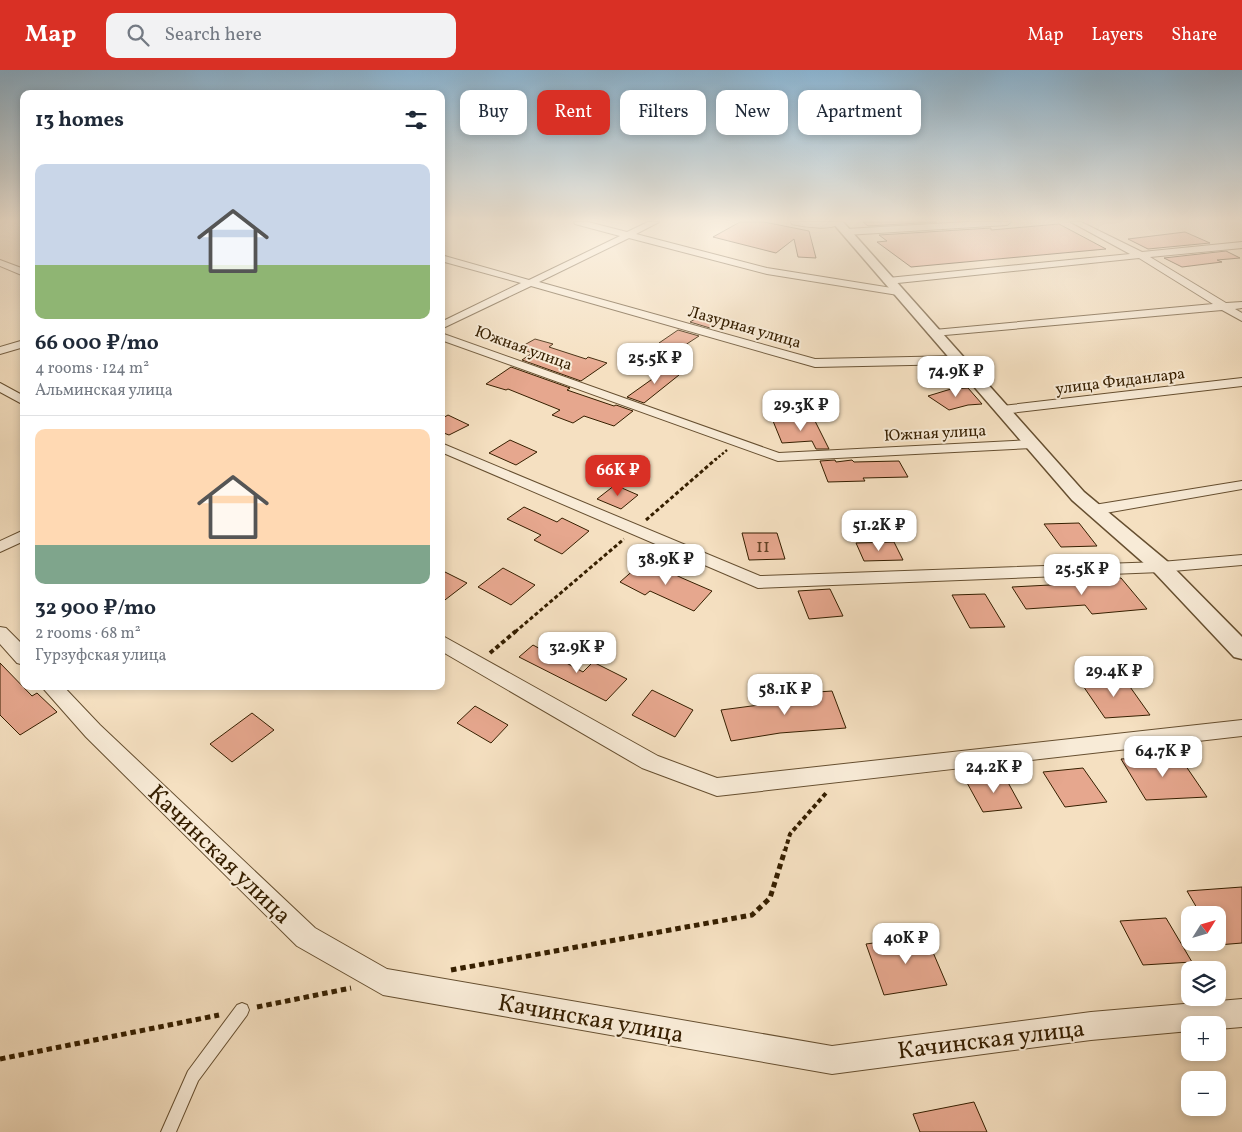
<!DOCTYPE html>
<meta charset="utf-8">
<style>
body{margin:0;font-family:Vollkorn,serif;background:#f2f2f3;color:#1f2937;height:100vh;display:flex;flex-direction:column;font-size:19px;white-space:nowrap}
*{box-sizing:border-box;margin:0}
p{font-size:16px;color:#747a83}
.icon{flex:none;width:28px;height:28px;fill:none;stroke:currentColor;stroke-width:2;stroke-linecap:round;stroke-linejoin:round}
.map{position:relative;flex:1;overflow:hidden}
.sheet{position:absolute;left:20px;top:20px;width:425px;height:600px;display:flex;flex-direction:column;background:#fff;border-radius:10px;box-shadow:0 2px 8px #0003}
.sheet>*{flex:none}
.hud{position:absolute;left:460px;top:20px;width:475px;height:45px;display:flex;gap:10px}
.needle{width:32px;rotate:53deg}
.buttons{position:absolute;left:1181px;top:836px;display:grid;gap:10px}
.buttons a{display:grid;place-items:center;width:45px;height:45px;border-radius:10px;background:#fff;box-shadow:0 2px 8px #0003;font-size:25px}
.price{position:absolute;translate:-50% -42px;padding:0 11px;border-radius:10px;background:#fff;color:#222;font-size:16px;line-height:32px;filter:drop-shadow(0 1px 2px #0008)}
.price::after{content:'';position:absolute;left:50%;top:30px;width:15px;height:11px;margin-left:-8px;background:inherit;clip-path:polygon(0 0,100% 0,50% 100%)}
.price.active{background:#d93025;color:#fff}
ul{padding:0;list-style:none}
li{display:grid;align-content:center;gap:10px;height:265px;padding:0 15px}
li+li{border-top:1px solid #e0e1e3}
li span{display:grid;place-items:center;height:155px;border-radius:10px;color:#555}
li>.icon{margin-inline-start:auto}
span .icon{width:90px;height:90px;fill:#fffc;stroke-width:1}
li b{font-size:21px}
h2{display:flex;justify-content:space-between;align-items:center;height:60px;padding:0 15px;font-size:21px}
.pill{padding:0 18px;border-radius:10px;background:#fff;box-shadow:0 2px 8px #0003;font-size:18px;line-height:45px}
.pill.active{background:#d93025;color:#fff}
header{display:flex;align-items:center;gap:30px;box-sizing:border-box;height:70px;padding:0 25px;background:#d93025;color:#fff}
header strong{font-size:24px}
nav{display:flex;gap:28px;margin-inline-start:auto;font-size:18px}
.search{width:350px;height:45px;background:#f2f2f3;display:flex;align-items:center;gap:12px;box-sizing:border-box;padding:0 18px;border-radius:10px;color:#747a83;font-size:19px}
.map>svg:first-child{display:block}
.building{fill:#e6a78e;stroke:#361f00}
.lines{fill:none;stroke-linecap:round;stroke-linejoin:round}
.service-casing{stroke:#664f30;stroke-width:2}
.minor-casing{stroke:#664f30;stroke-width:2}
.tertiary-casing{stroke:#664f30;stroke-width:3}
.path-far3{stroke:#361f00;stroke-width:2.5;stroke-dasharray:2.5 2;stroke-linecap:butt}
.path-far2{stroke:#361f00;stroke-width:3;stroke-dasharray:4 2.5;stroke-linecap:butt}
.path-far1{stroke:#361f00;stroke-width:4;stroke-dasharray:4.5 3;stroke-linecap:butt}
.path{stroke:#361f00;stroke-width:5;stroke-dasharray:5.5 4;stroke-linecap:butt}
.service{fill:#f8ebd7;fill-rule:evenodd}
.minor{fill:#f8ebd7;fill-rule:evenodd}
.tertiary{fill:#f8ebd7;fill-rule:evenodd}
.labels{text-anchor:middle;stroke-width:4;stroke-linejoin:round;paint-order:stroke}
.far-street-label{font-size:16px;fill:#361f00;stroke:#f8ebd7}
.number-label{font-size:18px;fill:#624124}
.near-street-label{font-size:24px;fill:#361f00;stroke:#f8ebd7}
</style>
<header>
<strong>Map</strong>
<div class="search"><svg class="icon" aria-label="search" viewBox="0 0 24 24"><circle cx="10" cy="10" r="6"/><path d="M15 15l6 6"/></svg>Search here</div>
<nav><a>Map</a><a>Layers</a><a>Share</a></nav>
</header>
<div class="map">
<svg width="1242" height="1062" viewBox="0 0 1242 1062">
<rect width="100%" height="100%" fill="#f5e0c1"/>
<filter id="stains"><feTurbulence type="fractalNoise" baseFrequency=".004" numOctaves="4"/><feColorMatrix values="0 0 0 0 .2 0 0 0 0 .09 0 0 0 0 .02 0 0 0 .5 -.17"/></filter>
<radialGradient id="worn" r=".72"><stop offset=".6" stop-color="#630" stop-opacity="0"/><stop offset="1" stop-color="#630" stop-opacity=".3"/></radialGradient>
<!-- building -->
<path class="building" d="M740,152H764L809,161L816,188L798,187L794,169L776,183L713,167Z
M863,152H937L868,156Z
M1059,154L1106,179L911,197L877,172L887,171L879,165L991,158V160Z
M1185,162L1210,173L1148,179L1128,169Z
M1226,181L1240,188L1217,190L1222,192L1182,197L1164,188Z
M705,243L724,248L710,258L690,252Z
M678,260L699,266L679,279L659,273Z
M535,269L553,274L549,277L586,289L588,287L607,293L581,311L522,290L532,283L519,278Z
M672,295L679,305L644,333L627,327Z
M511,297L570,318L567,320L614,336L616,335L633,341L614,356L584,346L573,353L552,345L560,340L508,319L506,320L486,314Z
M968,318L982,334L968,335L949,340L928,326L951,319Z
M448,345L469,355L449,365L441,362V349Z
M814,349L829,379H816L812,371L782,373L773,351Z
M510,370L537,382L516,395L489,383Z
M835,390L836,392L852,390L854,392L899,391L908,407L863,408L865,411L828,412L820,391Z
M615,415L638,425L621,439L597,429Z
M524,437L557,452L562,448L589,461L562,484L534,470L541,465L507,449Z
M1079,453L1097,476L1061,477L1044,454Z
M742,463H777L785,489L749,490Z
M894,472L903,490L864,491L856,473Z
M645,490L682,508L712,521L694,541L650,521L645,525L620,512Z
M503,498L535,515L511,535L478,517Z
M441,500L467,513L441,533Z
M1121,508L1147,539L1092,544L1085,535L1026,539L1012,517L1069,514L1067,513Z
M830,519L843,546L809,549L798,521Z
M985,524L1005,557L970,558L952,525Z
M533,575L583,602L593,592L627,609L606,631L519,587Z
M0,593L32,626L37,623L57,642L20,665L0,645Z
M1123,607L1150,645L1105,648L1079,610Z
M652,620L693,640L675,667L632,645Z
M832,621L846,658L780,663L731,671L721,640L790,631L788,624Z
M475,636L508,655L491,673L457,653Z
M252,643L274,660L232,692L210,674Z
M1179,686L1207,727L1146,730L1121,689Z
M1083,698L1107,732L1065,737L1043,702Z
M1005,707L1022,738L983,742L966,711Z
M1242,817V873L1218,875V845H1201L1187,821Z
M1166,848L1192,892L1143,895L1120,851Z
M926,866L947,915L884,925L866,874Z
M974,1032L987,1062H920L913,1044Z"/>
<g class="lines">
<defs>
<path id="service" d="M242,933L247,935L249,940L247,945L198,1011L176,1062H161L188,1001L237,935Z"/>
<path id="minor" d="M574,152H588L627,162L648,152H659L636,164L767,198L898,219L903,222L898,225L767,204L629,168L539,212L815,289L958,286L964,290L958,294L815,297L531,216L441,259V252L521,213L441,191V185L529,210L620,166L575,154Z
M791,152H841V153C831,161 805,157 792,154Z
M967,152H1011L1007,155L846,165L842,162L846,159Z
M1071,152H1081L1142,182L1242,172V178L1150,187L1226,233L1242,232V238L1235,239L1242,243V251L1222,240L934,266L928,263L934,260L1213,234L1139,188L888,214L883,211L888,208L1130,184Z
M0,190L24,199V206L0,196Z
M441,263L779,383L1032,370L1039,374L1032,378L778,391L441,270Z
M24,270V277L0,284V277Z
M1242,308V316L1002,344L995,340L1002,336Z
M0,313L24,326V335L0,322Z
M441,373L760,506L1161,492L1242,485V495L1161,502L758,518L441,382Z
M1242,411V419L1094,445L1089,443L1086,440L1089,437L1094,435Z
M24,460V471L0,482V471Z
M0,557L6,558L24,576V595L17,593L0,574Z
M441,565L658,686L717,708L1242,650V666L717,726L642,698L441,581Z
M41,616H63L100,655L315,858L387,899L832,976L1091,942L1242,929V957L1218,959V955H1190V961L1091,970L832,1004L383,925L297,876L86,667Z"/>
<path id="tertiary" d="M832,152H843L1084,422L1168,492L1242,567V589L1234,587L1154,502L1072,430Z"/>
</defs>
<!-- service casing -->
<use href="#service" class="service-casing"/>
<!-- minor casing -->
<use href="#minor" class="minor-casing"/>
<!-- tertiary casing -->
<use href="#tertiary" class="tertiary-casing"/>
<!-- path-far3 -->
<path class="path-far3" d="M715,390L727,380"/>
<!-- path-far2 -->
<path class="path-far2" d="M646,450L716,389
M515,562L624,469"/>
<!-- path-far1 -->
<path class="path-far1" d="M490,583L516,561
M785,781L790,764L827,722"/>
<!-- path -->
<path class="path" d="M451,900L752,845L770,828L785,780
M257,937L351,918
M0,989L219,945"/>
<!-- service -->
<use href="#service" class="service"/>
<!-- minor -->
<use href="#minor" class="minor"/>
<!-- tertiary -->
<use href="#tertiary" class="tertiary"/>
</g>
<!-- sky -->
<linearGradient id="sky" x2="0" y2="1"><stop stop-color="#8bb7d6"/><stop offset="0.5" stop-color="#faf1e3"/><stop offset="1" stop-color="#faf1e3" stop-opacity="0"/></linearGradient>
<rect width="1242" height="301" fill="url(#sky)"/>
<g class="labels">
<!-- far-street labels -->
<g class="far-street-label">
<text transform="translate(745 256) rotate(16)" y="6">Лазурная улица</text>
<text transform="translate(524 277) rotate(20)" y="6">Южная улица</text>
<text transform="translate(1120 310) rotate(-7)" y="6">улица Фиданлара</text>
<text transform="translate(935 362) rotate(-3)" y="6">Южная улица</text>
</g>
<!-- number labels -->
<g class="number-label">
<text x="763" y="482">11</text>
</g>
<!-- near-street labels -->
<g class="near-street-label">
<text transform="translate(220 784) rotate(44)" y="8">Качинская улица</text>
<text transform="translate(591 948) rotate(10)" y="8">Качинская улица</text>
<text transform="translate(991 969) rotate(-7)" y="8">Качинская улица</text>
</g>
</g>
<rect width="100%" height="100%" filter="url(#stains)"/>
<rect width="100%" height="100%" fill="url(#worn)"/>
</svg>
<div class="buttons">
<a><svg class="needle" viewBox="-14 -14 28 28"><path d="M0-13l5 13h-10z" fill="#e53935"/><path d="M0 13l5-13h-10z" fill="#747a83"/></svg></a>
<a><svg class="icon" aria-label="layers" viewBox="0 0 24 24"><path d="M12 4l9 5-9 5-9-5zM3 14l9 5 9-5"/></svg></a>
<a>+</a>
<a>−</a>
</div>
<b class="price" style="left:655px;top:315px">25.5K ₽</b>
<b class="price" style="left:956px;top:328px">74.9K ₽</b>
<b class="price" style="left:801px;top:362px">29.3K ₽</b>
<b class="price active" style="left:618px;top:427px">66K ₽</b>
<b class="price" style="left:879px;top:482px">51.2K ₽</b>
<b class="price" style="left:666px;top:516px">38.9K ₽</b>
<b class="price" style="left:1082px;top:526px">25.5K ₽</b>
<b class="price" style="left:577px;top:604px">32.9K ₽</b>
<b class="price" style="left:1114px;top:628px">29.4K ₽</b>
<b class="price" style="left:785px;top:646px">58.1K ₽</b>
<b class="price" style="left:1163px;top:708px">64.7K ₽</b>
<b class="price" style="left:994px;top:724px">24.2K ₽</b>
<b class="price" style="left:906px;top:895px">40K ₽</b>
<div class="hud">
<a class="pill">Buy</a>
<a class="pill active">Rent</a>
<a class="pill">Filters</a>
<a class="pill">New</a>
<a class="pill">Apartment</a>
</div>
<section class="sheet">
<h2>13 homes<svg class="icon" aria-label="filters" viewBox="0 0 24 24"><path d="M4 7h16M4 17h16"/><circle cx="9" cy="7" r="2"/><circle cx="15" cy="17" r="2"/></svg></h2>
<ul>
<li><span style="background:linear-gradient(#c9d6e8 65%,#8fb573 0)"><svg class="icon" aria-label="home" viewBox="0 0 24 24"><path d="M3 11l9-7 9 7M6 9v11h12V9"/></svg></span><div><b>66 000 ₽/mo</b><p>4 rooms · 124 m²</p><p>Альминская улица</p></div></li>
<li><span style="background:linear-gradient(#ffd9b3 75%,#7fa58c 0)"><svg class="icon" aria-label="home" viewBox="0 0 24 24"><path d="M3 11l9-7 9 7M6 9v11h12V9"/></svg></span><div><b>32 900 ₽/mo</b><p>2 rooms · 68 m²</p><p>Гурзуфская улица</p></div></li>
</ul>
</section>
</div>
